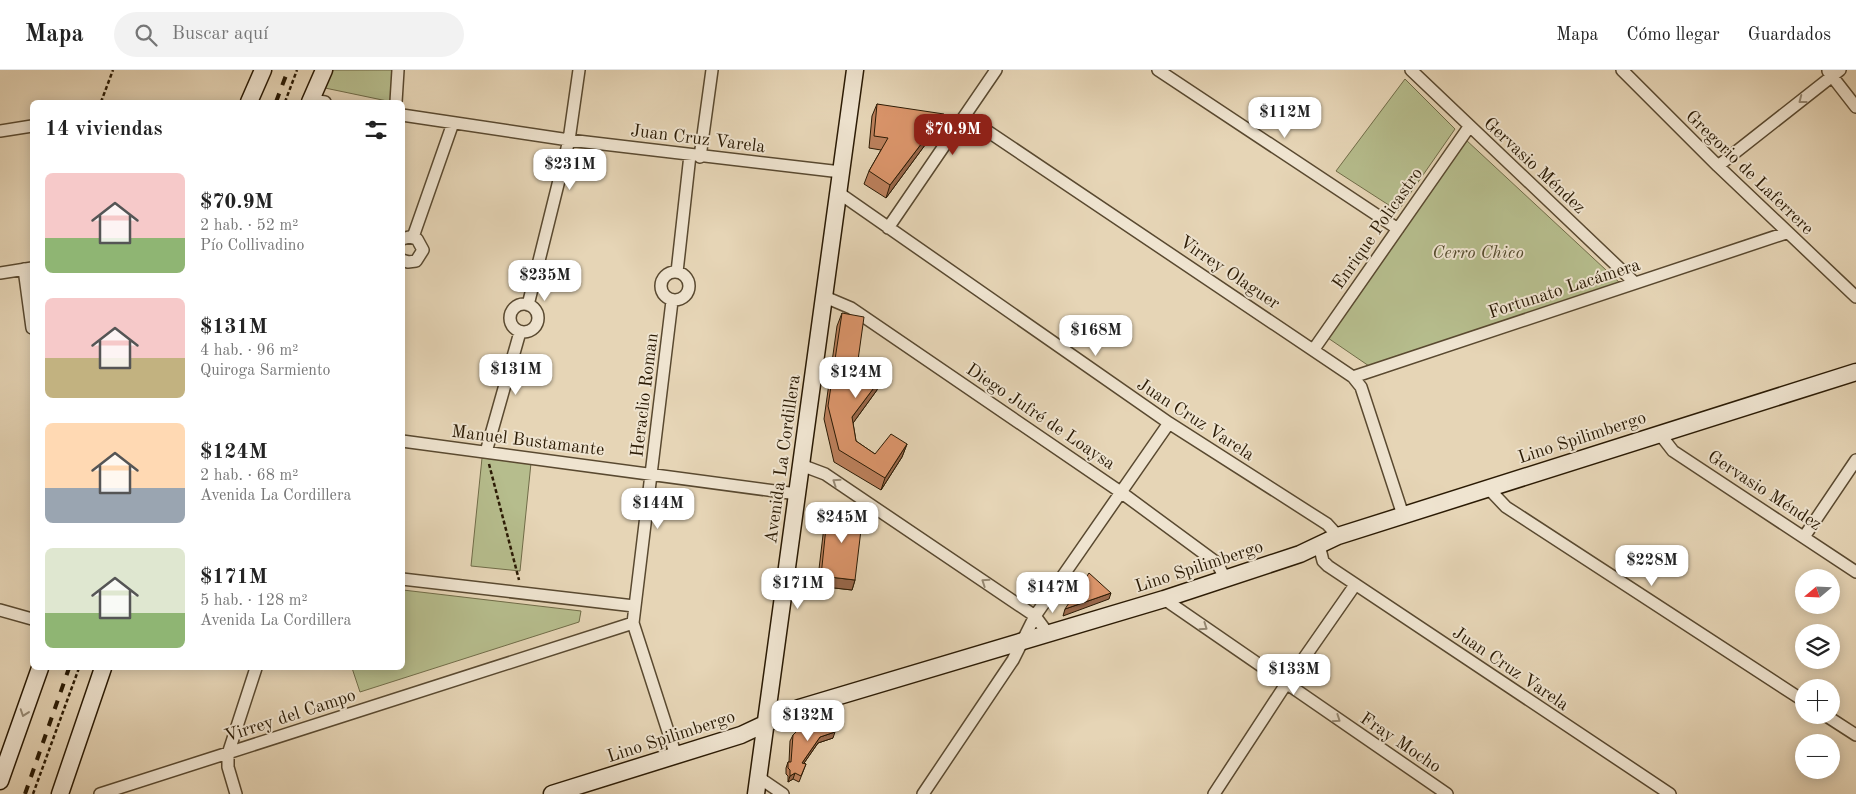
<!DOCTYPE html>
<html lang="es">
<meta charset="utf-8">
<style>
body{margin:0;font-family:"Old Standard TT",serif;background:#f2f2f2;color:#222;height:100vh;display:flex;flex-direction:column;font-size:19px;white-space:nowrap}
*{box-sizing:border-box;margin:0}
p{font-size:16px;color:#767676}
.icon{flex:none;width:28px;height:28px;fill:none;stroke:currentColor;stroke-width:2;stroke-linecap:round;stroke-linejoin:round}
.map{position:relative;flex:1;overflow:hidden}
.details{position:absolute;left:30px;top:30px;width:375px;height:570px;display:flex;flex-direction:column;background:#fff;border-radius:8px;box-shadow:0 2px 12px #0003}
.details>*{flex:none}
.needle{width:32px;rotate:251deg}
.buttons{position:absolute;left:1795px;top:499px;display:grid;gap:10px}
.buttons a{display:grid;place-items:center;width:45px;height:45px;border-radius:50%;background:#fff;box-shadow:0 2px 12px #0003;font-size:25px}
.price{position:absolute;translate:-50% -42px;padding:0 11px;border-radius:10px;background:#fff;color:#222;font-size:16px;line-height:32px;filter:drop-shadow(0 1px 2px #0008)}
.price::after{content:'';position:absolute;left:50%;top:30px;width:15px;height:11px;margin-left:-8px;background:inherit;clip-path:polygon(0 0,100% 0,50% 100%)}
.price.current{background:#8f2418;color:#fff}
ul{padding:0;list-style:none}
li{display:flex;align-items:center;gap:15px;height:125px;padding:0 15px}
li span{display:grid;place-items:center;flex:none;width:140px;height:100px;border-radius:8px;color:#555}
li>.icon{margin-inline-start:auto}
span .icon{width:60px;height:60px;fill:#fffc;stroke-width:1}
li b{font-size:21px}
h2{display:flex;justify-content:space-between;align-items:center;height:60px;padding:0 15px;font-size:21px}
header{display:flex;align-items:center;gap:30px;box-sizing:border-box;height:70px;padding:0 25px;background:#fff;border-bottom:1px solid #e0e0e0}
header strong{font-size:24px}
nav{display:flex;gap:28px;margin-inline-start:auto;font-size:18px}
.search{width:350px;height:45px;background:#f2f2f2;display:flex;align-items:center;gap:12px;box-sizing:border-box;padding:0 18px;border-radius:28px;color:#767676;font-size:19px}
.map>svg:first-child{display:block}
.green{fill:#b6bd8d;stroke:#706c48}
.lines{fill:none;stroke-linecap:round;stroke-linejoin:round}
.street-casing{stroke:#594930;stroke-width:14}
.secondary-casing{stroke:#2a1a04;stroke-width:19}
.path{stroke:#2a1a04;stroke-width:2.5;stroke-dasharray:4 2.5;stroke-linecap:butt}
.street{stroke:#efe4d0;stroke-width:11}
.secondary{stroke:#efe4d0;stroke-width:16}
.rail{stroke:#2a1a04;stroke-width:4;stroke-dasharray:9 9;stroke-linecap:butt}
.wall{fill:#bc805c;stroke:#2a1a04}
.shaded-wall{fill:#99684b;stroke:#2a1a04}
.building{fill:#db956b;stroke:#2a1a04}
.oneway{stroke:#968974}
.labels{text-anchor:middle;stroke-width:4;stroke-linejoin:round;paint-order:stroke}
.street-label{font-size:18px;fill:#2a1a04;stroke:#efe4d0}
.park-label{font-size:18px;font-style:italic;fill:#544b2d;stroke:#efe4d0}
</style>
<header>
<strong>Mapa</strong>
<div class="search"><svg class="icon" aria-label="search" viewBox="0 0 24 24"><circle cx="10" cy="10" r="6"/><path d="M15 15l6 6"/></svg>Buscar aquí</div>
<nav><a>Mapa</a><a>Cómo llegar</a><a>Guardados</a></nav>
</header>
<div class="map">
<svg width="1856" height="724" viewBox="0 0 1856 724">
<rect width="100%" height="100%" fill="#e6d5b6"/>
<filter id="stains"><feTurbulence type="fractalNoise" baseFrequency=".004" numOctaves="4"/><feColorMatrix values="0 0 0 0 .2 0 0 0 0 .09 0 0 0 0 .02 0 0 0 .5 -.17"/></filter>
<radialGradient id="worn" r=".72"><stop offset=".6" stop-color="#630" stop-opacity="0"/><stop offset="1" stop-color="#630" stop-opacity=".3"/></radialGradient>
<!-- green -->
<path class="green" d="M333,0H394L392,32L325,18Z
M1405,9L1455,59L1398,141L1336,101Z
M1465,69L1620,213L1369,296L1328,268Z
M482,388L531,393L520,501L471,496Z
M403,520L581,541L579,552L360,622L352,598H402Z"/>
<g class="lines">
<defs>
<path id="street" d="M1158,0L1398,159
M1411,0L1635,213
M1622,0L1718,96L1856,227
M1828,1L1856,37
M311,30L325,32
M396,32L398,0
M402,45L569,70L841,102
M965,46L1353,307L1361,317L1403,445
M0,61L32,56
M700,87L712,0
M1718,96L1840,0
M839,123L1169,353L1327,454L1338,466
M888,158L996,0
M413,167L453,53
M402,169L409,167L417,169L423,180L416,191L408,192L402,190
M24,199L32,258
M661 216a14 14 0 1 1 28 0a14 14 0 1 1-28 0Z
M677,202L690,85
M0,203L32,198
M825,227L851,238L1122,423L1217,493L1225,508
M672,231L633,553L676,686
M510 248a14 14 0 1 1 28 0a14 14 0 1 1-28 0Z
M528,235L569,70L579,0
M1314,279L1469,57
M1353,307L1786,163
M1659,363L1673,381L1856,502
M402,371L797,424
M486,382L520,262
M801,395L825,404L1035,546L1049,565
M1488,418L1506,437L1804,631
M1804,467L1856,390
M1319,475L1323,491L1328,496L1670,724
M402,509L634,536
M1164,529L1447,724
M0,540L32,549
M1825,645L1856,665
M758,707L783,724
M100,724L633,553
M236,724L228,697V684L256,598
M923,724L1013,590L1035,546L1169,353
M1214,724L1286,614L1355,515"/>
<path id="secondary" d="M249,32L263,0
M310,32L324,0
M0,711L40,598
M60,724L103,598
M552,724L741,665L799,638L1164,529L1300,484L1338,466L1856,302
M756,724L855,0"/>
</defs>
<!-- street casing -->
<use href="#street" class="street-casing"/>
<!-- secondary casing -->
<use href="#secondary" class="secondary-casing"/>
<!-- path -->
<path class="path" d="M101,32L113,0
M285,32L297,0
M489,394L519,510
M33,724L79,598"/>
<!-- street -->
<use href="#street" class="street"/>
<!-- secondary -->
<use href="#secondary" class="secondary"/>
<!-- rail -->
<path class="rail" d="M276,32L288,0
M25,724L69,598"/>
</g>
<!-- wall -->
<path class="wall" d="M877,34L939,56L886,128L864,114L869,101L881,80L869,78L872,46Z
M842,243L858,290L877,320L853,353L856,371L875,384L907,374L902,387L881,420L834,392L824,349L837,256Z
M828,438L855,510L852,520L817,516L825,448Z
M793,665L833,668L818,673L804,693L806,694L799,712L793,709L788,712V706L786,704V698L788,692H789L790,671Z"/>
<!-- shaded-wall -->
<path class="shaded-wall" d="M944,44L939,56L886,128L890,115Z
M882,307L877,320L848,360L852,347Z
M907,374L902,387L881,420L885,408Z
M821,506L855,510L852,520L817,516Z
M1111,523L1109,529L1063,546L1065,539Z
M835,662L833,668L818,673L800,699L802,693L820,667Z
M795,703L793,709L788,712L790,706Z"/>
<!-- building -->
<path class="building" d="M877,34L944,44L890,115L869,101L888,68L874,66Z
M842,243L864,247L858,290L882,307L852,347L856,371L875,384L891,364L907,374L885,408L839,380L828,336Z
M828,438L863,443L855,510L821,506Z
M1089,503L1111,523L1065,539Z
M829,645L835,662L820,667L802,693L806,694L801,706L795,703L790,706V700L788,698V692H791L793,665L806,652Z"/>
<!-- one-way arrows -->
<defs><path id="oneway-chevron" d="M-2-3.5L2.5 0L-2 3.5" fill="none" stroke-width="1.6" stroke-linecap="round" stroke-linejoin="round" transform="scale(1.25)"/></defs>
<g class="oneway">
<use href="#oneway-chevron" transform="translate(1802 30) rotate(142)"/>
<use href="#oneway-chevron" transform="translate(836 412) rotate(-146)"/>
<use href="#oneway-chevron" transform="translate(985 512) rotate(-146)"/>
<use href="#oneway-chevron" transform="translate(1204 557) rotate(35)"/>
<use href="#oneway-chevron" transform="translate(24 643) rotate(109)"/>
<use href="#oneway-chevron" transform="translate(1337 649) rotate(34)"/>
</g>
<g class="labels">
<!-- street labels -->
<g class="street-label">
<text transform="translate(698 68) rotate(7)" y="6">Juan Cruz Varela</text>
<text transform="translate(1535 95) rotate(43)" y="6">Gervasio Méndez</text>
<text transform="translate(1750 102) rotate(44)" y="6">Gregorio de Laferrere</text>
<text transform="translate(1377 158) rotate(-55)" y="6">Enrique Policastro</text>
<text transform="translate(1230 202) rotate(34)" y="6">Virrey Olaguer</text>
<text transform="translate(1564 218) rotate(-18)" y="6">Fortunato Lacámera</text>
<text transform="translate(644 325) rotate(-83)" y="6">Heraclio Roman</text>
<text transform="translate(1041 346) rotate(34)" y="6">Diego Jufré de Loaysa</text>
<text transform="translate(1196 349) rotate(33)" y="6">Juan Cruz Varela</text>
<text transform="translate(1582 367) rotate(-18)" y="6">Lino Spilimbergo</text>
<text transform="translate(528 370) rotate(7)" y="6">Manuel Bustamante</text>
<text transform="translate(782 389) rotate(-82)" y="6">Avenida La Cordillera</text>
<text transform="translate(1765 420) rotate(33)" y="6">Gervasio Méndez</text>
<text transform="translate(1199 496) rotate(-18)" y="6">Lino Spilimbergo</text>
<text transform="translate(1511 598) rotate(34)" y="6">Juan Cruz Varela</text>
<text transform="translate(290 645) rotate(-18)" y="6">Virrey del Campo</text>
<text transform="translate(671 666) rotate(-18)" y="6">Lino Spilimbergo</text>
<text transform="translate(1401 672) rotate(34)" y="6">Fray Mocho</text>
</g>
<!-- park labels -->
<g class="park-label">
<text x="1478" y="188">Cerro Chico</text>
</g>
</g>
<rect width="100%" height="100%" filter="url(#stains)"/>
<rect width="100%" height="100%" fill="url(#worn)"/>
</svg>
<div class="buttons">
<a><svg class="needle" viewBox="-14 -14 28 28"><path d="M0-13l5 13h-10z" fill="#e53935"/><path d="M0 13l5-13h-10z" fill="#767676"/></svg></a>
<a><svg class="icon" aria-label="layers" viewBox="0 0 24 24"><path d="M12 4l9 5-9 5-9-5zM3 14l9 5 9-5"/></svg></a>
<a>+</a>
<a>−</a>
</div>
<b class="price" style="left:1285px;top:69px">$112M</b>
<b class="price current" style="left:953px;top:86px">$70.9M</b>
<b class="price" style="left:570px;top:121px">$231M</b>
<b class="price" style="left:545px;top:232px">$235M</b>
<b class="price" style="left:1096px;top:287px">$168M</b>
<b class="price" style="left:516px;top:326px">$131M</b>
<b class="price" style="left:856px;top:329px">$124M</b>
<b class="price" style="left:658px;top:460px">$144M</b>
<b class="price" style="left:842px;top:474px">$245M</b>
<b class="price" style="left:1652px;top:517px">$228M</b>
<b class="price" style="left:798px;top:540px">$171M</b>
<b class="price" style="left:1053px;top:544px">$147M</b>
<b class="price" style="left:1294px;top:626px">$133M</b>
<b class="price" style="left:808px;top:672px">$132M</b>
<section class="details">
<h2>14 viviendas<svg class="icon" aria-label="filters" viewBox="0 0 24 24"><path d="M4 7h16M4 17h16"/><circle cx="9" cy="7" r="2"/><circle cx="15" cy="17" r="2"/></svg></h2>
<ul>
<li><span style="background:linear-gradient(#f6c9c9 65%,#8fb573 0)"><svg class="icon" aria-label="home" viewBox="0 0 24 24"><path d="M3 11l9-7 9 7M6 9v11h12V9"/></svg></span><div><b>$70.9M</b><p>2 hab. · 52 m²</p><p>Pío Collivadino</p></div></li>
<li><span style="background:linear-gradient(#f6c9c9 60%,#c2b280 0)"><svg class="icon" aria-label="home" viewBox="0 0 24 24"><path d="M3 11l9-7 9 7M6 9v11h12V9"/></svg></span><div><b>$131M</b><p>4 hab. · 96 m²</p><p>Quiroga Sarmiento</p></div></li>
<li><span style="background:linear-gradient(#ffd9b3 65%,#9aa5b1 0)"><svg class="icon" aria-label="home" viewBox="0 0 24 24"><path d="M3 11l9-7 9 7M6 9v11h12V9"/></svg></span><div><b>$124M</b><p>2 hab. · 68 m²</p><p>Avenida La Cordillera</p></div></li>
<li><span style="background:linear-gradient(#dfe7d0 65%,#8fb573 0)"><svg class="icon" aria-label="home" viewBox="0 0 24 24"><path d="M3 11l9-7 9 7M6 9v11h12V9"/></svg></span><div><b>$171M</b><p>5 hab. · 128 m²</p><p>Avenida La Cordillera</p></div></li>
</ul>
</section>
</div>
